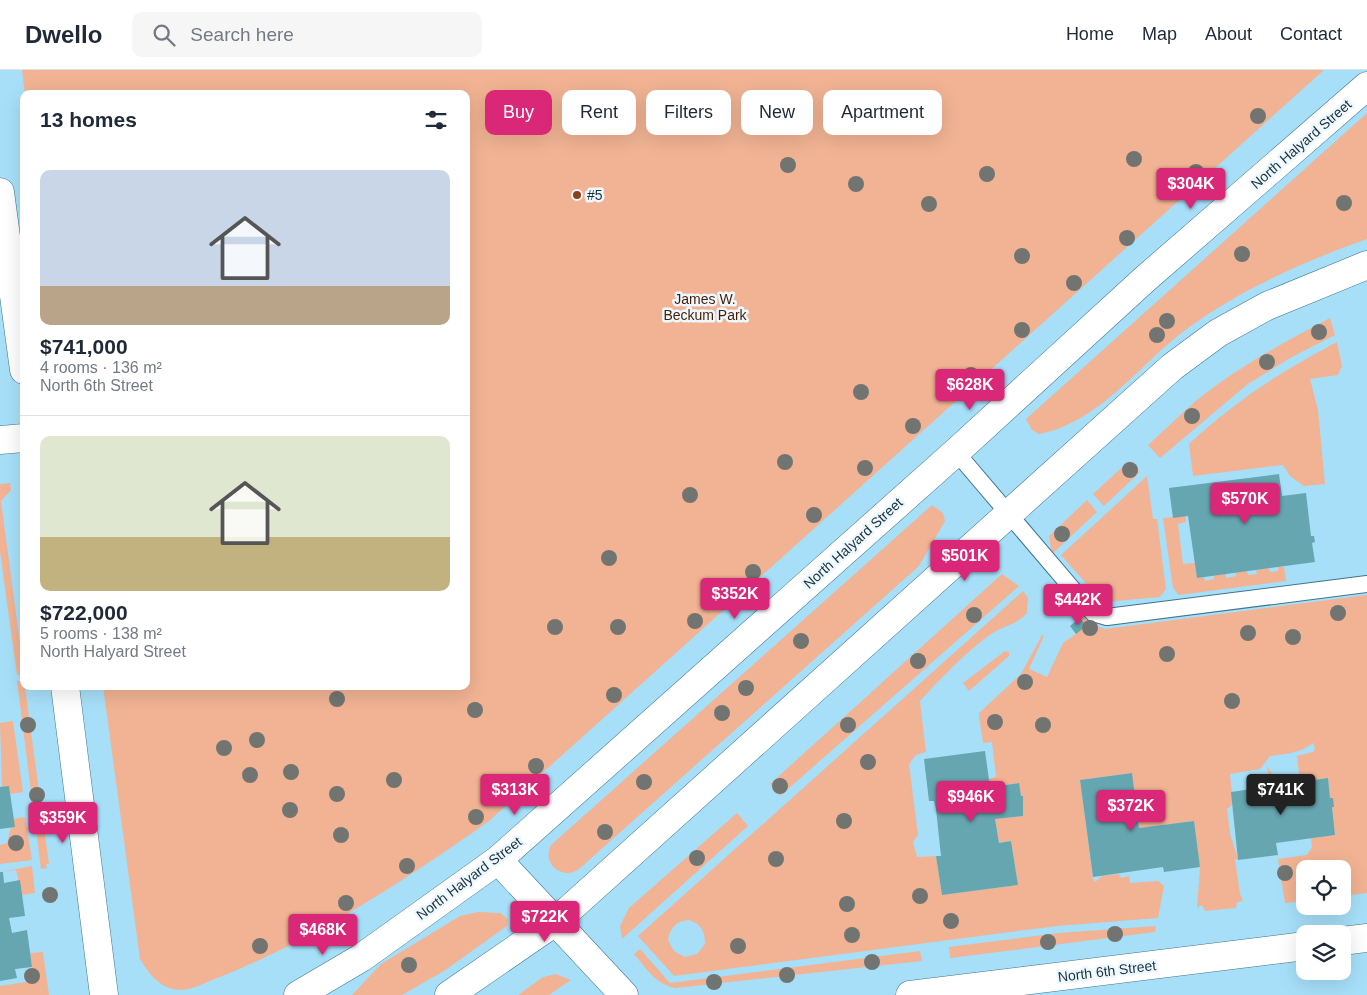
<!DOCTYPE html>
<meta charset="utf-8">
<style>
body{margin:0;font-family:Helvetica,sans-serif;background:#f6f6f7;color:#1f2937;height:100vh;display:flex;flex-direction:column;font-size:19px;white-space:nowrap}
*{box-sizing:border-box;margin:0}
p{font-size:16px;color:#747a83}
.icon{flex:none;width:28px;height:28px;fill:none;stroke:currentColor;stroke-width:2;stroke-linecap:round;stroke-linejoin:round}
.map{position:relative;flex:1;overflow:hidden}
.drawer{position:absolute;left:20px;top:20px;width:450px;height:600px;display:flex;flex-direction:column;background:#fff;border-radius:10px;box-shadow:0 5px 20px #0002}
.drawer>*{flex:none}
.guide{position:absolute;left:485px;top:20px;width:475px;height:45px;display:flex;gap:10px}
.controls{position:absolute;left:1296px;top:790px;display:grid;gap:10px}
.controls a{display:grid;place-items:center;width:55px;height:55px;border-radius:10px;background:#fff;box-shadow:0 5px 20px #0002;font-size:25px}
.price{position:absolute;translate:-50% -42px;padding:0 11px;border-radius:5px;background:#db2777;color:#fff;font-size:16px;line-height:32px;filter:drop-shadow(0 1px 2px #0008)}
.price::after{content:'';position:absolute;left:50%;top:30px;width:15px;height:11px;margin-left:-8px;background:inherit;clip-path:polygon(0 0,100% 0,50% 100%)}
.price.on{background:#222;color:#fff}
ul{padding:0;list-style:none}
li{display:grid;align-content:center;gap:10px;height:265px;padding:0 20px}
li+li{border-top:1px solid #e0e1e3}
li span{display:grid;place-items:center;height:155px;border-radius:10px;color:#555}
li>.icon{margin-inline-start:auto}
span .icon{width:90px;height:90px;fill:#fffc;stroke-width:1}
li b{font-size:21px}
h2{display:flex;justify-content:space-between;align-items:center;height:60px;padding:0 20px;font-size:21px}
.chip{padding:0 18px;border-radius:10px;background:#fff;box-shadow:0 5px 20px #0002;font-size:18px;line-height:45px}
.chip.on{background:#db2777;color:#fff}
header{display:flex;align-items:center;gap:30px;box-sizing:border-box;height:70px;padding:0 25px;background:#fff;border-bottom:1px solid #e0e1e3}
header strong{font-size:24px}
nav{display:flex;gap:28px;margin-inline-start:auto;font-size:18px}
.search{width:350px;height:45px;background:#f6f6f7;display:flex;align-items:center;gap:12px;box-sizing:border-box;padding:0 18px;border-radius:10px;color:#747a83;font-size:19px}
.map>svg:first-child{display:block}
.green{fill:#f1b393;fill-rule:evenodd}
.building{fill:#65a6b0}
.lines{fill:none;stroke-linecap:round;stroke-linejoin:round}
.service-casing{stroke:#3f758d;stroke-width:18}
.minor-casing{stroke:#3f758d;stroke-width:29}
.secondary-casing{stroke:#3f758d;stroke-width:29}
.service{stroke:#fff;stroke-width:16}
.minor{stroke:#fff;stroke-width:28}
.secondary{stroke:#fff;stroke-width:28}
.tree{fill:#727472}
.poi-dot{fill:#884319;stroke:#edf8fe;stroke-width:2}
.labels{text-anchor:middle;stroke-width:5;stroke-linejoin:round;paint-order:stroke}
.street-label{font-size:14px;fill:#1b323c;stroke:#edf8fe}
.poi-label{font-size:14px;fill:#1b323c;stroke:#edf8fe;text-anchor:start}
.park-label{font-size:14px;fill:#461d04;stroke:#edf8fe}
</style>
<header>
<strong>Dwello</strong>
<div class="search"><svg class="icon" aria-label="search" viewBox="0 0 24 24"><circle cx="10" cy="10" r="6"/><path d="M15 15l6 6"/></svg>Search here</div>
<nav><a>Home</a><a>Map</a><a>About</a><a>Contact</a></nav>
</header>
<div class="map">
<svg width="1367" height="925" viewBox="0 0 1367 925">
<rect width="100%" height="100%" fill="#a7dff9"/>
<!-- green -->
<path class="green" d="M22,0H1324L489,751C404,811 317,868 220,907C206,912 188,923 173,919C158,916 147,901 140,889L103,616H466V24H25Z
M1367,43V169C1303,192 1243,218 1188,258C1139,294 1101,352 1039,364L1032,360L1026,349Z
M1330,248L1335,265L1290,288L1248,314L1160,388L1148,375C1166,359 1183,341 1202,326C1242,295 1286,271 1330,248Z
M1337,272L1342,296L1338,305L1310,309L1318,340L1325,414L1304,416L1290,406L1283,395L1193,406L1189,374C1234,332 1283,300 1337,272Z
M1129,391L1140,402L1104,436L1093,424Z
M1147,406L1153,449H1157L1166,519L1160,527L1105,532L1099,528L1061,485Z
M10,413L11,420L1,431L24,604L17,605L0,482V414Z
M1087,430L1097,442L1052,484L1049,466Z
M932,435L943,443L945,451L919,496L579,799C563,811 541,794 551,775Z
M1185,446L1186,452L1178,454L1183,494L1195,493L1197,508L1204,507L1205,511L1214,509V505L1226,504V508L1236,506L1235,502L1247,501L1248,505L1257,504L1256,500L1269,498L1270,502L1278,501V497H1284L1286,511L1179,525L1173,518L1163,448Z
M1002,504L1019,516L780,726L770,714Z
M1023,521L1028,528L1027,543C1017,555 1002,556 991,564C965,583 942,607 920,631L926,682L916,685L909,694L918,765L913,772L917,787L936,786L942,825L1018,815L1011,771L999,773L995,749L1023,746V726H1021L1018,713L990,717L988,709L996,707L992,672L983,673L979,646V643L1021,604L1042,565L1044,566L1029,599L1047,607L1063,573L1076,564L1080,548L1083,546L1091,554L1105,559L1367,525V823L1343,826L1342,799H1305V831L1285,833L1278,789L1307,785L1312,777L1311,768L1335,765L1332,737H1334L1330,728L1328,708L1270,716L1267,696L1276,710L1296,707L1299,704L1297,686L1313,682L1315,679L1313,673C1301,683 1285,684 1270,686L1260,699L1230,704L1233,734L1227,739L1230,764L1238,789H1235L1240,824L1243,831L1237,832L1236,838L1205,841L1202,835L1197,838L1200,797L1194,751L1139,758V749L1131,703L1080,710L1093,809L1095,812L1102,806L1119,804L1121,808L1129,806L1130,813L1158,811L1164,816L1158,848L1057,856L674,906L638,866ZM689,850C701,854 705,861 705,874L697,884L685,887L674,881L668,870C670,858 676,851 689,850Z
M1005,581L1009,582V586L969,621L963,613Z
M24,610L49,794H46L47,798L41,799L17,611Z
M13,651L23,722L10,724L9,716L2,717L0,653Z
M737,743L748,756L622,869L620,856L629,838Z
M25,747L32,790L0,794V775L7,773L13,749Z
M32,796L35,823L22,825L16,800L0,802Z
M478,842L500,843L508,849L507,856L444,901L402,925H352L381,894L460,846Z
M1156,856L1155,862L950,888L949,877L1058,863Z
M640,879L670,913L920,881L922,891L676,918C656,915 646,898 634,884Z
M43,882L49,925H0V916L26,912L32,897L30,883Z
M556,904L571,910L549,925H518L543,907Z"/>
<!-- building -->
<path class="building" d="M1279,404L1282,426L1306,423L1311,466H1314L1315,472L1312,473L1315,492L1197,508L1188,446L1173,448L1169,418Z
M1080,548L1086,556L1076,564L1070,556Z
M985,681L990,717L1019,713L1021,726H1023V746L995,749L999,773L1011,771L1018,815L942,825L936,786H941L936,739L934,731H929L924,689Z
M1132,703L1139,758L1194,751L1200,797L1164,802L1163,797L1093,807L1080,710Z
M1328,708L1330,728H1333L1334,737H1332L1335,765L1276,773L1278,785L1238,790L1231,722Z
M9,716L15,757L0,759V717Z
M0,802H3L4,813L20,810L25,846L9,848L12,863L27,860L32,897L15,899L17,908L0,911Z"/>
<g class="lines">
<defs>
<path id="service" d="M956,382L1093,543L1107,547L1367,514"/>
<path id="minor" d="M0,122L24,300
M0,370L24,368
M65,616L104,925
M498,790L624,925
M1342,871L1367,868
M910,925L1305,876"/>
<path id="secondary" d="M298,925L361,888L498,790L956,382L1145,209L1367,16
M449,925L555,852L1172,297L1218,263L1267,236L1367,195"/>
</defs>
<!-- service casing -->
<use href="#service" class="service-casing"/>
<!-- minor casing -->
<use href="#minor" class="minor-casing"/>
<!-- secondary casing -->
<use href="#secondary" class="secondary-casing"/>
<!-- service -->
<use href="#service" class="service"/>
<!-- minor -->
<use href="#minor" class="minor"/>
<!-- secondary -->
<use href="#secondary" class="secondary"/>
</g>
<!-- trees -->
<g class="tree">
<circle cx="853" cy="30" r="8"/>
<circle cx="1258" cy="46" r="8"/>
<circle cx="1134" cy="89" r="8"/>
<circle cx="788" cy="95" r="8"/>
<circle cx="1196" cy="102" r="8"/>
<circle cx="987" cy="104" r="8"/>
<circle cx="856" cy="114" r="8"/>
<circle cx="1344" cy="133" r="8"/>
<circle cx="929" cy="134" r="8"/>
<circle cx="1127" cy="168" r="8"/>
<circle cx="1242" cy="184" r="8"/>
<circle cx="1022" cy="186" r="8"/>
<circle cx="1074" cy="213" r="8"/>
<circle cx="1167" cy="251" r="8"/>
<circle cx="1022" cy="260" r="8"/>
<circle cx="1319" cy="262" r="8"/>
<circle cx="1157" cy="265" r="8"/>
<circle cx="1267" cy="292" r="8"/>
<circle cx="971" cy="305" r="8"/>
<circle cx="861" cy="322" r="8"/>
<circle cx="1192" cy="346" r="8"/>
<circle cx="913" cy="356" r="8"/>
<circle cx="785" cy="392" r="8"/>
<circle cx="865" cy="398" r="8"/>
<circle cx="1130" cy="400" r="8"/>
<circle cx="690" cy="425" r="8"/>
<circle cx="814" cy="445" r="8"/>
<circle cx="1062" cy="464" r="8"/>
<circle cx="609" cy="488" r="8"/>
<circle cx="753" cy="502" r="8"/>
<circle cx="1338" cy="543" r="8"/>
<circle cx="974" cy="545" r="8"/>
<circle cx="695" cy="551" r="8"/>
<circle cx="555" cy="557" r="8"/>
<circle cx="618" cy="557" r="8"/>
<circle cx="1090" cy="558" r="8"/>
<circle cx="1248" cy="563" r="8"/>
<circle cx="1293" cy="567" r="8"/>
<circle cx="801" cy="571" r="8"/>
<circle cx="1167" cy="584" r="8"/>
<circle cx="918" cy="591" r="8"/>
<circle cx="1025" cy="612" r="8"/>
<circle cx="746" cy="618" r="8"/>
<circle cx="614" cy="625" r="8"/>
<circle cx="337" cy="629" r="8"/>
<circle cx="1232" cy="631" r="8"/>
<circle cx="475" cy="640" r="8"/>
<circle cx="722" cy="643" r="8"/>
<circle cx="995" cy="652" r="8"/>
<circle cx="28" cy="655" r="8"/>
<circle cx="848" cy="655" r="8"/>
<circle cx="1043" cy="655" r="8"/>
<circle cx="257" cy="670" r="8"/>
<circle cx="224" cy="678" r="8"/>
<circle cx="868" cy="692" r="8"/>
<circle cx="536" cy="696" r="8"/>
<circle cx="291" cy="702" r="8"/>
<circle cx="250" cy="705" r="8"/>
<circle cx="394" cy="710" r="8"/>
<circle cx="644" cy="712" r="8"/>
<circle cx="780" cy="716" r="8"/>
<circle cx="337" cy="724" r="8"/>
<circle cx="37" cy="725" r="8"/>
<circle cx="290" cy="740" r="8"/>
<circle cx="476" cy="747" r="8"/>
<circle cx="844" cy="751" r="8"/>
<circle cx="605" cy="762" r="8"/>
<circle cx="341" cy="765" r="8"/>
<circle cx="16" cy="773" r="8"/>
<circle cx="697" cy="788" r="8"/>
<circle cx="776" cy="789" r="8"/>
<circle cx="407" cy="796" r="8"/>
<circle cx="1285" cy="803" r="8"/>
<circle cx="50" cy="825" r="8"/>
<circle cx="920" cy="826" r="8"/>
<circle cx="346" cy="833" r="8"/>
<circle cx="847" cy="834" r="8"/>
<circle cx="951" cy="851" r="8"/>
<circle cx="1115" cy="864" r="8"/>
<circle cx="852" cy="865" r="8"/>
<circle cx="1048" cy="872" r="8"/>
<circle cx="260" cy="876" r="8"/>
<circle cx="738" cy="876" r="8"/>
<circle cx="872" cy="892" r="8"/>
<circle cx="409" cy="895" r="8"/>
<circle cx="787" cy="905" r="8"/>
<circle cx="32" cy="906" r="8"/>
<circle cx="714" cy="912" r="8"/>
</g>
<!-- markers -->
<circle class="poi-dot" cx="577" cy="125" r="5"/>
<g class="labels">
<!-- street labels -->
<g class="street-label">
<text transform="translate(1301 74) rotate(-41)" y="5">North Halyard Street</text>
<text transform="translate(853 473) rotate(-42)" y="5">North Halyard Street</text>
<text transform="translate(469 808) rotate(-37)" y="5">North Halyard Street</text>
<text transform="translate(1107 901) rotate(-7)" y="5">North 6th Street</text>
</g>
<!-- poi labels -->
<g class="poi-label">
<text x="587" y="130">#5</text>
</g>
<!-- park labels -->
<g class="park-label">
<text x="705" y="234">James W.<tspan x="705" dy="16">Beckum Park</tspan></text>
</g>
</g>
</svg>
<div class="controls">
<a><svg class="icon" aria-label="locate" viewBox="0 0 24 24"><circle cx="12" cy="12" r="6"/><path d="M12 2v4M12 18v4M2 12h4M18 12h4"/></svg></a>
<a><svg class="icon" aria-label="layers" viewBox="0 0 24 24"><path d="M12 4l9 5-9 5-9-5zM3 14l9 5 9-5"/></svg></a>
</div>
<b class="price" style="left:1191px;top:140px">$304K</b>
<b class="price" style="left:970px;top:341px">$628K</b>
<b class="price" style="left:1245px;top:455px">$570K</b>
<b class="price" style="left:965px;top:512px">$501K</b>
<b class="price" style="left:735px;top:550px">$352K</b>
<b class="price" style="left:1078px;top:556px">$442K</b>
<b class="price" style="left:515px;top:746px">$313K</b>
<b class="price on" style="left:1281px;top:746px">$741K</b>
<b class="price" style="left:971px;top:753px">$946K</b>
<b class="price" style="left:1131px;top:762px">$372K</b>
<b class="price" style="left:63px;top:774px">$359K</b>
<b class="price" style="left:545px;top:873px">$722K</b>
<b class="price" style="left:323px;top:886px">$468K</b>
<div class="guide">
<a class="chip on">Buy</a>
<a class="chip">Rent</a>
<a class="chip">Filters</a>
<a class="chip">New</a>
<a class="chip">Apartment</a>
</div>
<section class="drawer">
<h2>13 homes<svg class="icon" aria-label="filters" viewBox="0 0 24 24"><path d="M4 7h16M4 17h16"/><circle cx="9" cy="7" r="2"/><circle cx="15" cy="17" r="2"/></svg></h2>
<ul>
<li><span style="background:linear-gradient(#c9d6e8 75%,#b9a48a 0)"><svg class="icon" aria-label="home" viewBox="0 0 24 24"><path d="M3 11l9-7 9 7M6 9v11h12V9"/></svg></span><div><b>$741,000</b><p>4 rooms · 136 m²</p><p>North 6th Street</p></div></li>
<li><span style="background:linear-gradient(#dfe7d0 65%,#c2b280 0)"><svg class="icon" aria-label="home" viewBox="0 0 24 24"><path d="M3 11l9-7 9 7M6 9v11h12V9"/></svg></span><div><b>$722,000</b><p>5 rooms · 138 m²</p><p>North Halyard Street</p></div></li>
</ul>
</section>
</div>
